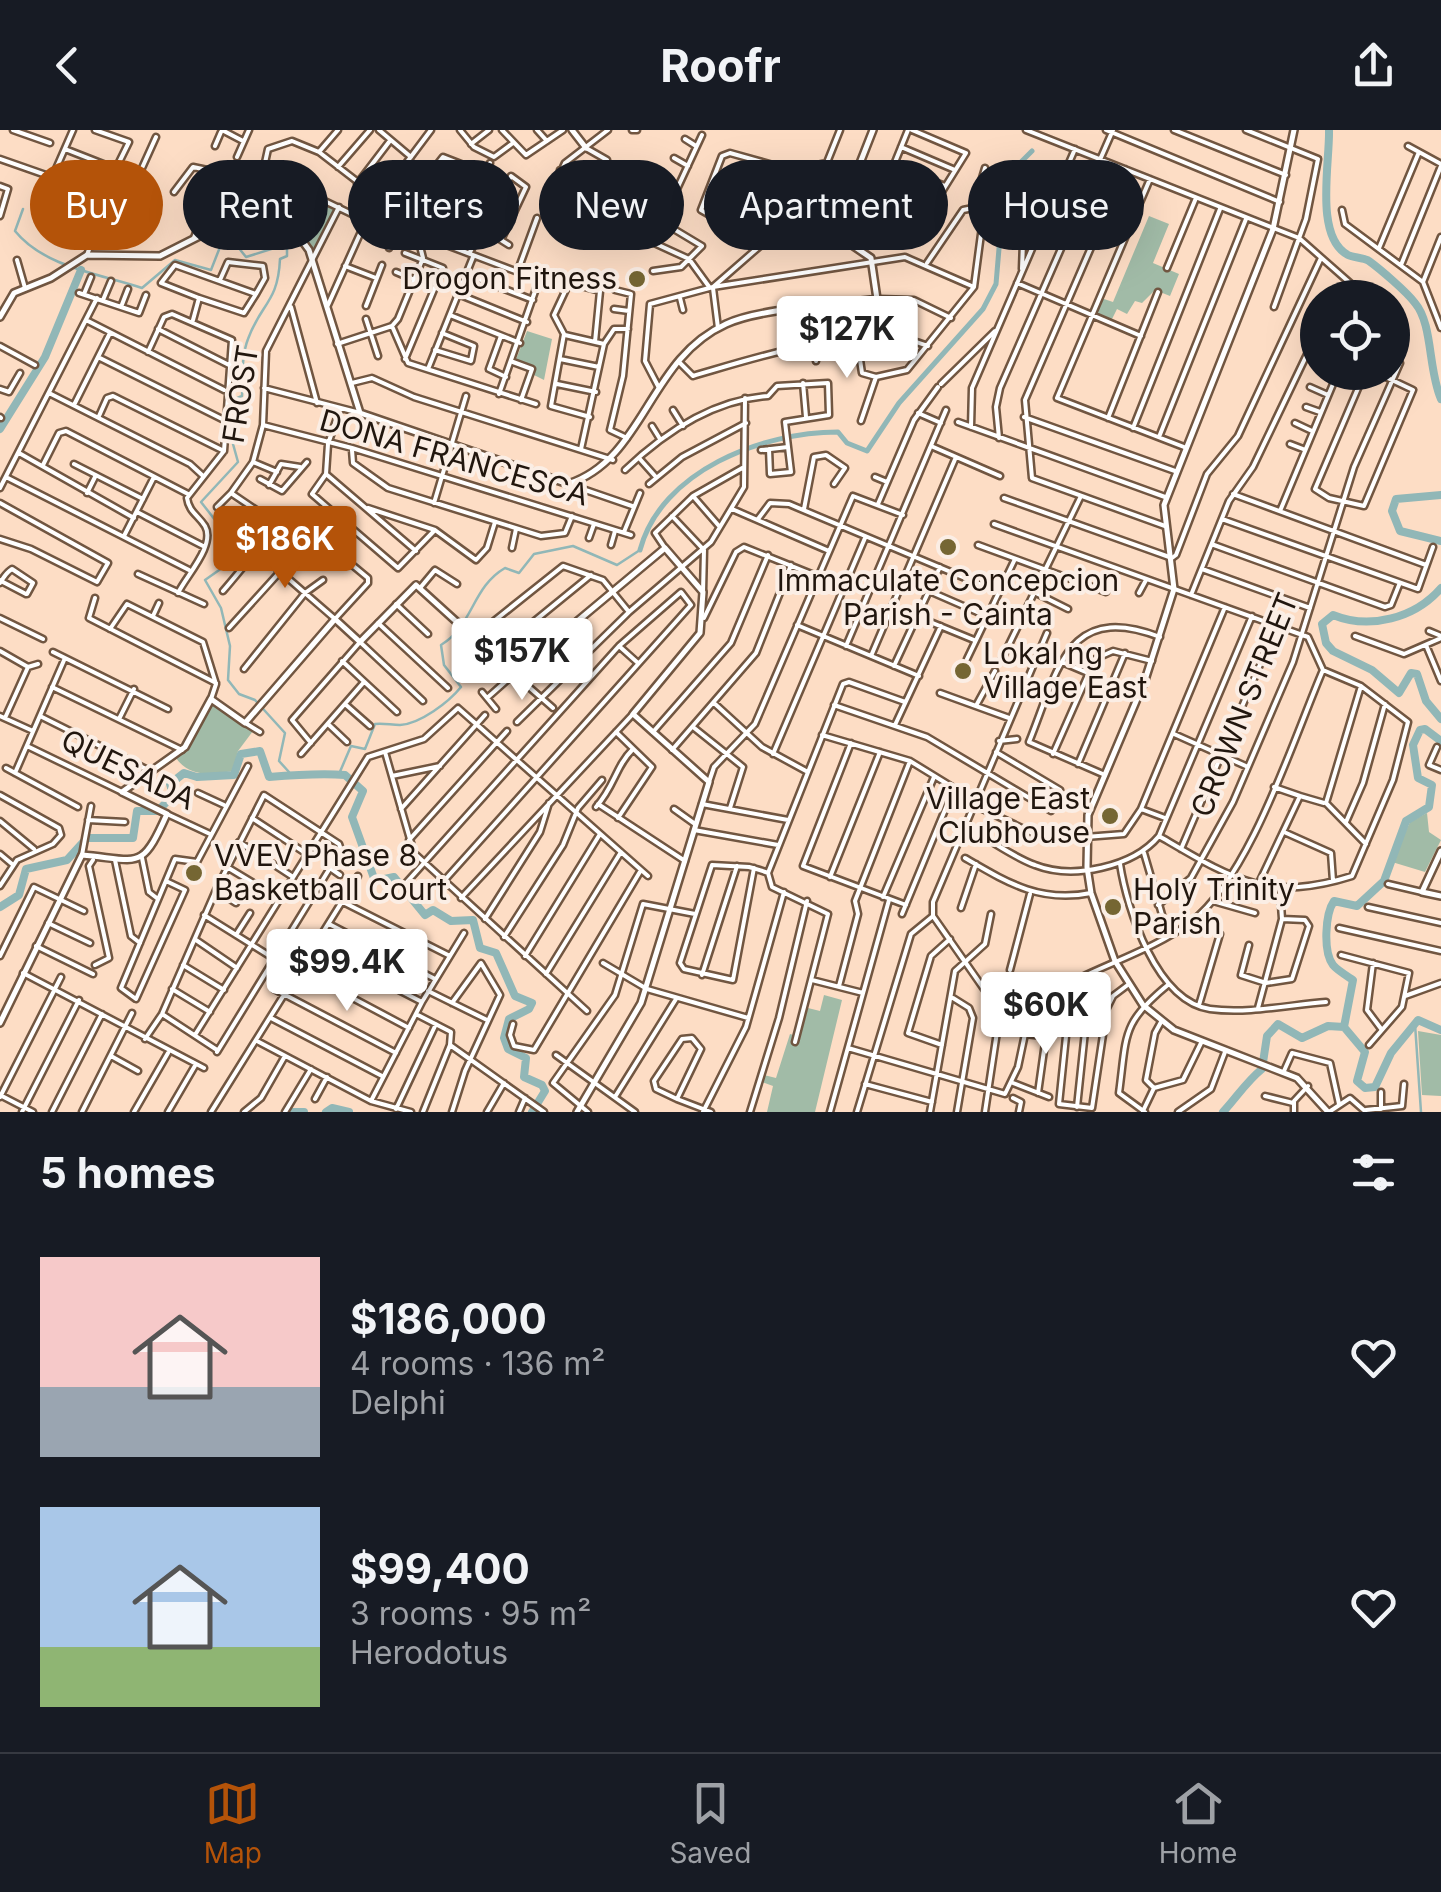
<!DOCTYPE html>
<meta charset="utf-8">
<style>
body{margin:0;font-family:Inter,sans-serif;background:#242831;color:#f1f3f6;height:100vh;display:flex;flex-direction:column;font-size:38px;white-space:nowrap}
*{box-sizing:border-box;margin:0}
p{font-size:32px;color:#9ea1a6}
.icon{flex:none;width:55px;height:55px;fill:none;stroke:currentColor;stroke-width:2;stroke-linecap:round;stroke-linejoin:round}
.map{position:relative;height:982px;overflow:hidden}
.sheet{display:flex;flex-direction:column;background:#171b24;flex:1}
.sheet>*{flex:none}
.top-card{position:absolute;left:30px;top:30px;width:1382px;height:90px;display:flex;gap:20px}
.controls{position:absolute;left:1300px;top:150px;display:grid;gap:20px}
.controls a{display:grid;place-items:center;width:110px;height:110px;border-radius:50%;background:#171b24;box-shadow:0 10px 40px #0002;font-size:50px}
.price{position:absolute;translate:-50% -85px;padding:0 22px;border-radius:10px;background:#fff;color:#222;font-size:32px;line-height:65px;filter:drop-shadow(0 2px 5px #0008)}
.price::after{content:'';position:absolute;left:50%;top:60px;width:30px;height:22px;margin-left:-15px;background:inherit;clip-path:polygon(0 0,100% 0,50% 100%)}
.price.active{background:#b45309;color:#fff}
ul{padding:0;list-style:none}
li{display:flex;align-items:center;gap:30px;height:250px;padding:0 40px}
li span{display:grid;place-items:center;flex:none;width:280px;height:200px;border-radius:0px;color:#555}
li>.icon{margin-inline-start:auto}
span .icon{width:120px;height:120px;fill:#fffc;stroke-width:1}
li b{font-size:42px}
h2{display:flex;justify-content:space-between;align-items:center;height:120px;padding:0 40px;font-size:42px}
.pill{padding:0 35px;border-radius:45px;background:#171b24;box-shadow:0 10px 40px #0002;font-size:35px;line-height:90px}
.pill.active{background:#b45309;color:#fff}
header{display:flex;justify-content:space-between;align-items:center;height:130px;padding:0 40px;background:#171b24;font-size:45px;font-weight:700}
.tab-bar{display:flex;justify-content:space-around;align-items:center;height:140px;border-top:2px solid #363941;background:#171b24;font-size:28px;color:#9ea1a6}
.tab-bar a{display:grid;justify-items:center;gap:5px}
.tab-bar .active{color:#b45309}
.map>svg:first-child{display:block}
.green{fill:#a1bba7}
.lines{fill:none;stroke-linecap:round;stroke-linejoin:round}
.stream{stroke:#91b7b7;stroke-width:2.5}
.canal{stroke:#91b7b7;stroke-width:5}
.river{stroke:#91b7b7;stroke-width:8}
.minor-casing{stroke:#715641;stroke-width:9}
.tertiary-casing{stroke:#715641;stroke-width:10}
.minor{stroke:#fff;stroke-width:4}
.tertiary{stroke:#fff;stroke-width:5}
.poi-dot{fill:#756633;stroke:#fbeee5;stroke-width:4}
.labels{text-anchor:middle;stroke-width:8;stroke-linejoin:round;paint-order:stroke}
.poi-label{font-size:30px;fill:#21160e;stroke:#fbeee5;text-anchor:start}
.street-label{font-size:30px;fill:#21160e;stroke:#fbeee5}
</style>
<header><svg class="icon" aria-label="back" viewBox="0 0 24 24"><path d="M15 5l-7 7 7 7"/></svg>Roofr<svg class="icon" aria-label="share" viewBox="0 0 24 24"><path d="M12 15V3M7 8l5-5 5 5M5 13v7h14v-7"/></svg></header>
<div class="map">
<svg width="1441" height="982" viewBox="0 0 1441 982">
<rect width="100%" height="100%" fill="#fdddc5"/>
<!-- green -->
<path class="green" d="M287,48L294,50L289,73L294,59L336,79L311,124L300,102L277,90Z
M1149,86L1169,94L1153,133L1179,144L1170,166L1155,160L1142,173L1135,171L1127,184L1117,179L1111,191L1095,183L1101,168L1113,172Z
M527,201L552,209L544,250L534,245V239L515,232Z
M212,573L253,601L238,621L233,641C211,644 190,648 176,628L186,620Z
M1427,683L1429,702L1441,710L1425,742L1392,732L1410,692Z
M824,865L842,870L815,982H767L773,956L762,952L764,945L776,948L790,904L800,907L808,878L820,881Z
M1418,901L1441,905V966L1422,965Z"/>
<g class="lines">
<!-- stream -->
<path class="stream" d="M23,79L15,101C44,137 100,144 142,158L175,130L211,140L220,117H238L246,127L287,114V126L280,129C278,173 261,173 248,209C241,227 243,248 242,266L235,269L241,284L233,314L238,332L201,372L219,395L222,438L205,450L221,478L230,516L228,550L239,564L255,570L285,603L279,631L289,642
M339,644L351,616L365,619L375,594C384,593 391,595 400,595C420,594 449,572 461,557L444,535L441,515C473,496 472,457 505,438L519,443L534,424L573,416L617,435L640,420
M1415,894L1421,982"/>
<!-- canal -->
<path class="canal" d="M640,420C661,341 762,302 838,302L847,313L867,321L899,273L983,179L996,154L1005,48L1032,21"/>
<!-- river -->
<path class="river" d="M1329,0C1330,32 1314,107 1348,125C1354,128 1363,127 1369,131C1380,139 1407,162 1415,173C1433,194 1428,240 1441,269
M0,299L45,227L81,140
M1441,365L1396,369L1392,381L1400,401L1441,411
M1441,458C1415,488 1370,500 1333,485L1322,494L1326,513L1333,521L1372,540L1399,563L1411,543L1417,544L1426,571L1441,589
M0,777L19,765L26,739L67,730L87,708H133L137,681H158L173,665L170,654L184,643L197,647L234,645L241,624L260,621L269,647C293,645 320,643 345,645L363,661L352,687L375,751L394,747L425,785L433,780L451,791L473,790L480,818L496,823L515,866L532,873L529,879L509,889L504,908L508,919L526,928L524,947L542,955L545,961L532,982
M1344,897L1353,850C1347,846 1337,840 1333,835C1323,822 1325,784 1334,771L1357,776L1384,751L1406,691L1429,677L1432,655L1418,648L1413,615L1420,600L1425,599L1441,611
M1344,897L1365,922L1357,951L1365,958L1375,957L1391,923L1418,890L1441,900
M292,982H304
M326,982L332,978L349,982
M1223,982C1237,967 1246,952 1262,939L1267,906L1278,894L1302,908L1328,896L1344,897"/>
<defs>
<path id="minor" d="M13,0L50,13
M222,0L243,11
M379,0L411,27
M460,0L474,17L494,27L513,13
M502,0L526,25L563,0
M537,0L547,11
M632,0H637
M1026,0L1299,108L1358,160
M1106,0L1280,72
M1174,0L1286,45
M1246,0L1318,29L1306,89L1274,177
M685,9L696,16
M471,14L489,0
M215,16L221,2
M1408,16L1441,34
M901,17L955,40
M586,18L607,30
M65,19L116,39
M319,22L338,0
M237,27L249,0
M674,28L688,36
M0,29L103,65L129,12L95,0
M894,36L945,56
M338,37L370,0
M1125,39L1025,270L1032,348L1165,396
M560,40L577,46
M432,42L476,60
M52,48L73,0
M664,49L678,56
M1150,49L1057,268L1184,317
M357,54L389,12
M887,54L933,73
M0,56L8,59L0,86
M174,62L193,37L261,51L268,19L292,11L319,22L415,96L423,128L398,189L392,196L337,214
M308,63L360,88L364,95L328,175
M380,68L431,0
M880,72L921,89
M546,74L565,33L608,0
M1107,80L1133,91
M1342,80L1345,94L1423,152L1441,198
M400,82L443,27L484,43
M872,91L909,102L935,73L966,23L912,0
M389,97L395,105
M729,97L756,32
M482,98L509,115
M868,99L908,0
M420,105L539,150L499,264
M641,107L689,129L710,158
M194,108L217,42
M796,110L840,0
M652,113L702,5
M452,114L490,33
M761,114L701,80L722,26L730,23L791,40L827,33
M760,116L790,42
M389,118L395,105L415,96L435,65L468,79
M1379,118L1419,22
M470,122L511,46L526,57L501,110
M405,123L443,138L405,229
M87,125L99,92L132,90L133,58L156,7
M17,130L25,158
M927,133L963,80L973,78
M1401,135L1441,36
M345,136L376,148
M1167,138L1196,68
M1022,139L1025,58L1046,39L1064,45
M518,140L537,88
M653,141L681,137L702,116L662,92
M396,142L415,150
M468,145L533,170
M220,150L228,132L263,136L265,148L256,164
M1423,152L1441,107
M1017,153L1141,206
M713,157L760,116L833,102
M713,158L718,198
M615,160L631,164L623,246L610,300L627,308
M79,163L139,183L146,165
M84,164L91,147
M458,164L527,192
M680,168L683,180
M877,169L914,170L951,188
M103,170L111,151
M366,176L382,135
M121,177L128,159
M291,177L317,273
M614,179L629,181
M808,179L816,231
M450,185L520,213
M366,189L378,226
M86,190L224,260
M193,190L199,168L161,153L175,135L256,164L244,183L199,168
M392,196L408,233L536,274
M158,199L229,235
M564,204L554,185L569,153L600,161L595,212
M564,204L551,276L590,287
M565,205L604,214
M501,206L489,239L506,247
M857,210L862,243L876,247L861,291
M0,216L35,235
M435,220L471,231L474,216L442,203
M148,222L164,187L172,184L232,210L224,321L187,368C189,382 198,385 205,396C216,415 186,446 178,463
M98,227L226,291
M560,229L599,237
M513,232L532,239L521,270
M680,233L693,246C755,228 867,190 928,216
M428,239L473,127
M1365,242L1315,359L1329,368L1364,376L1413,260L1375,242
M876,247L907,240L974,157L983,89L973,78L985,38
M352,253L372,248L414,267L613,330
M803,253L806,287
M557,254L596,262
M941,254L995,201
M658,256L645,231L650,174L713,157L905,127L974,157
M1310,257L1328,265
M264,258L360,283
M0,259L9,262L20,243
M49,263L190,334L202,345
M74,275L110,203
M1306,277L1320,282
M340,279L328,314L326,344L312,364L398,438L435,400
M673,280L683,296
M918,283L941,293
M99,286L107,268L113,266L224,321
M0,287L1,288
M1024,287L1175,341
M1108,288L1158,162
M958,292L1165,367
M1295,293L1312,301
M263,295L352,318L631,405
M652,296L660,309
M971,297L972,258L1075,19
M1133,298L1220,79
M1159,307L1246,89
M999,308L996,277L1000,258L1113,0
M1290,314L1303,319
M931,316L1000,346
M581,319L604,214L614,199H628
M352,320L353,333L388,358L541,406L565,403L572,386
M761,320L788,317
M19,323L134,388
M639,328L656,347
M74,334L143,369
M43,335L59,303L66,301L188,364
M625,340C665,302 713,270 768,266L777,256L828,253L829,285L785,292L791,342L770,344L769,319
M277,342L253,332L263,295L266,221L339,77
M326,344L416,421
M6,347L189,440
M875,347L887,352
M260,349L282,361L307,332
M568,354L632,376
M649,354L682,327L746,293
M269,355L281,334L300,337
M0,358L97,168
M87,363L96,345
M231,363L253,332
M1233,364L1426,435
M693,366L719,396
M1004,368L1172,428L1176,425L1207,344L1238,306L1321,128
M0,373L108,433L97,452L31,419L0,409
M434,373L466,266
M878,374L914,290L938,257
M217,377L231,363L280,396
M368,378L435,400L476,430L487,418L495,392
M732,379L829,421
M804,379L814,327L826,325L845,338L834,354
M1280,381L1333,254L1331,242
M137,382L205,417
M672,386L704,420L703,462
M758,389L770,373L789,374L996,461
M1222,389L1418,459L1433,417
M994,394L1308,507L1323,540C1293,610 1250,747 1191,792C1159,816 1115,831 1080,848L1079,860
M624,402L640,363
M124,406L154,347
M589,408L594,394
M611,415L615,401
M978,415L1106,462
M1214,415L1385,477L1391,475L1399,455
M512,418L516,399
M665,418L655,403L693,366L744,337
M1202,439L1310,478
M138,444L204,474
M0,450L1,451L26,464H27L33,453L12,439C7,442 3,448 0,453
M420,458L435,440L457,454
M223,461C245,436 266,406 292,385L368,448V453L335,489C304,462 273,436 243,408
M929,461L984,485
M1034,462L1068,479
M1139,463L1146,450
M1191,465L1229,371L1253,337L1310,218
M95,468L89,488L216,553
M396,474L428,504
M153,486L159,473
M918,487L974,510
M0,488L43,509
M704,488L736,422L744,417L819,447
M378,493L448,558
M797,495L919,546
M229,498L316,402
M110,499L127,474L203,512L216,554L211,569
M1429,501L1441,506
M1355,506L1404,524L1441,508
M474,507L563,436L603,450L629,482
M1426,515L1441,551
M619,516L638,533
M846,516L946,280
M0,521L28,537L38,534
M53,522L168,579
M494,524L591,445
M871,526L956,327
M967,529L1015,429
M342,531L397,582
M1001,531L1081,366
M1062,532L1088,543
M894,536L940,437
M244,539L305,463L323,450
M989,550L1020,563
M1361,556L1326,673L1366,714
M52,557L182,620
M482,562L496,579
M940,563L1009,588
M487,568L514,544L553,578
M714,573L762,617L806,641
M345,574L370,596
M977,574L995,541
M834,575L927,607L1051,681L1060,660L996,622
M0,586L33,601
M40,586L152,642
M5,588L28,537
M119,589L134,559
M517,592L629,482L711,412L744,357L745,268
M247,594L260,602
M328,594L347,612
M895,595L941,496
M693,597L743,637L730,678
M616,602L652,637L618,688
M653,602L731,513L768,425
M1174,604L1248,637
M822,605L910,631L954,658L902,784
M999,611L1017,609
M311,613L292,590L360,512L423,571
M851,613L803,736L906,775
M27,616L122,662
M1437,617L1429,635L1441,640
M672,620L756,523L791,435
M385,622L414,723L587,881
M301,624L364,552
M773,624L865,408
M1053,624L1095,529L1113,521L1152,531
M1078,634L1125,523
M6,638L78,677
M15,643L65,528
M1105,645L1029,612C1058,541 1066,471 1160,507
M392,646L440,636
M709,652L714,637L755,594L853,366L903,385
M198,663L224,675
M0,665L59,698L61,705L53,714L17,730L0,756
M1300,666L1324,673
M598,674L685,731
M702,674L788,690
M974,675L1047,710L1124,704L1141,679L1225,477
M596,677C615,656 615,637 633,619
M401,679L485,585
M674,679L695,694
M1141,679L1165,688
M167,684L210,704
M252,688L307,724
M88,690L125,692
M0,691L34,719
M1346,692L1363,653L1385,574
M965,697C989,708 1010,726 1035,735C1073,750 1133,737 1159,706L1252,486
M694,700L778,715
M1284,702L1331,723L1333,751
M1159,706C1231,748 1267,773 1352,746L1393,650L1408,592L1361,556L1323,540
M409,710L507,601
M239,712L293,747
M1181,719L1277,495
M1144,723L1168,805
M0,724L12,734
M82,725L91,676
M142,728L149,762L158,769
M965,728C1008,753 1040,773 1091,763
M93,730L89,736L109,828L95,835
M115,730L131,806L140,813
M1120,734C1127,779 1156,871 1210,879C1247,884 1289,875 1326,872
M227,737L278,768
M330,738L340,745
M754,738L733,850L684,839L680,833L712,735L749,737C755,739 761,740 768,743
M830,747L880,622
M166,751L185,760L136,869L121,858C139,815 157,772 175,729L197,732L248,636
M406,753L619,516L681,462L691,475L443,752
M1388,754L1422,762
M1257,757L1300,666L1274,657
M216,760L236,773
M883,767L934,647
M461,768L632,585
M1213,771L1255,783
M343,772L450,826
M1158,775L1191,748L1233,672L1293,532L1354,337L1400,233
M1368,777L1441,793
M961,778L976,734
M204,785L281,833
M485,789L540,702L549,673
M48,793L90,813
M329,794L435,849
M1339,798L1441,821
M236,805L250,783
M504,807L563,715L578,678L602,650
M196,810L237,838
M1249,815L1241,845L1266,853L1292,849L1309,796L1305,790L1282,789
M36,816L93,844
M315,817L422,872
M1341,825L1409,843L1402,877L1369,915
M0,826L34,757L84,781
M525,826L600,704
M603,833L647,859L748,888
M1373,833L1367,880L1382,900
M183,835L224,860
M300,840L409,898
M1010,840L1030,764
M23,843L204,938
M546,844L621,722
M702,845L737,736
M812,850L863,863
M839,856L858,784L855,771L910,631
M172,859L210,882
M274,859L396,923
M428,861L487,890
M1405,866L1441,853
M953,868L969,878L973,888L957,982
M995,871L1036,878L1045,854
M1199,875L1220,804
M1258,878L1282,789L1280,761
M162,884L217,920
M416,884L451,902L450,915L544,982
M1068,887L1104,898L1092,978L1059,974Z
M271,888L382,946
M1161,892L1155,903L1146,950L1154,958L1183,950L1202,911
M513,894L510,905L514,916L534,920L641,740
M1098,896L1113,866L1129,854
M195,905L368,627L424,609L458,578L648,746
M145,909L162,884L216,760L264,665L339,714L341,720L217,922
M257,911L371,971L411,982
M795,912L828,784L772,757L768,743L843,554L849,552L905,572
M942,915L908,903L931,826L950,809
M848,918L1005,964L1018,937L1025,904L1052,907
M556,925L635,982
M111,926L138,941
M1284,941L1292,923L1330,933L1339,974
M1013,953L1049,967
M865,954L932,972
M1381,962V979
M1038,963L1046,906
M0,965L33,982
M1265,966L1293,973
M0,967L61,847
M615,967L676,869
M1013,968L1021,972L1019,982
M315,969L327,947
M677,969L656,959L654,951L682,909L692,908L701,919L677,969L711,982
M371,971L422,872L464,803
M1077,977L1086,892
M396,979L436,894
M1366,980L1402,976L1404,954
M1143,981L1154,958
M22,982L79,870
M52,982L102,884
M82,982L132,883
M134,982L168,923
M168,982L196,934
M211,982L358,746
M244,982L261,968L285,926
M285,982L311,939
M423,982L450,915
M452,982L465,941L500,865L481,833L452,873
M487,982L504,953
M519,982L525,968
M588,982L553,953L615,865L643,774L695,784
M703,982L746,897L784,762
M750,982L779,888L807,771
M830,982L889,770
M857,982L911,804L933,786
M930,982L955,841L985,814L991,784
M985,982L1000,882L933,786V772L1047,503
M1145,982L1119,963C1127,904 1121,893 1169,854
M1178,982L1211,959L1225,922
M1294,982V971L1308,956
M1329,982L1350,968L1366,982"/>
<path id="tertiary" d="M572,0L586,18
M1294,0L1273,99L1164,375L1174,459L1145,550L1088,685L1087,737L1091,763L1115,831L1143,875L1174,900L1297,948L1328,982
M245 84a8 8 0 1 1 16 0a8 8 0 1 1-16 0Z
M261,86L293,98L309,120L360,283L568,354C645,329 648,229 726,194C760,178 837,175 877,169L871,128L833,102L873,0
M0,187L14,163L51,148L87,125L160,126L245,83
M122,662L185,617L211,569L245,593L335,489L360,512L416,455L514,544L665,418L703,462L700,503L633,584L709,652L641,873L577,982
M1441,721L1422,762L1441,766
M0,893L82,725C140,730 141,742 167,684L122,662"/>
</defs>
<!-- minor casing -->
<use href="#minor" class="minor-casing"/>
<!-- tertiary casing -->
<use href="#tertiary" class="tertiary-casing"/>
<!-- minor -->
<use href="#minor" class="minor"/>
<!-- tertiary -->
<use href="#tertiary" class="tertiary"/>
</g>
<!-- markers -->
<g class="poi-dot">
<circle cx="637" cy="149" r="10"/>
<circle cx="948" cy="417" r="10"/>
<circle cx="963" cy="541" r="10"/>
<circle cx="1110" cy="686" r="10"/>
<circle cx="194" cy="743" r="10"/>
<circle cx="1113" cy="777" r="10"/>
</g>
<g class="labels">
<!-- poi labels -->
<g class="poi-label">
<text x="617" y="159" text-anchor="end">Drogon Fitness</text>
<text x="948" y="461" text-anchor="middle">Immaculate Concepcion<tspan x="948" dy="34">Parish - Cainta</tspan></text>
<text x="983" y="534">Lokal ng<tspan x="983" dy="34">Village East</tspan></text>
<text x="1090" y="679" text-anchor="end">Village East<tspan x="1090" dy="34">Clubhouse</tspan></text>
<text x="214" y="736">VVEV Phase 8<tspan x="214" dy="34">Basketball Court</tspan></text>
<text x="1133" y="770">Holy Trinity<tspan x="1133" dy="34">Parish</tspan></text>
</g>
<!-- street labels -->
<g class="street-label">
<text transform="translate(241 264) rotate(-81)" y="10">FROST</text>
<text transform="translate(454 328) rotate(16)" y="10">DONA FRANCESCA</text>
<text transform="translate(1245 575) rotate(-68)" y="10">CROWN STREET</text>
<text transform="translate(128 640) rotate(26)" y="10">QUESADA</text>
</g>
</g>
</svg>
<div class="controls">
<a><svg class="icon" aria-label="locate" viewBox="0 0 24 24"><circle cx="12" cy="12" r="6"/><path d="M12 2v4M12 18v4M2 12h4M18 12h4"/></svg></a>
</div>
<b class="price" style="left:847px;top:251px">$127K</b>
<b class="price active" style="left:285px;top:461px">$186K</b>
<b class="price" style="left:522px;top:573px">$157K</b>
<b class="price" style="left:347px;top:884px">$99.4K</b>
<b class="price" style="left:1046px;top:927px">$60K</b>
<div class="top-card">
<a class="pill active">Buy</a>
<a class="pill">Rent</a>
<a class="pill">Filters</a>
<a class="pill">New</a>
<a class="pill">Apartment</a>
<a class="pill">House</a>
</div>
</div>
<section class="sheet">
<h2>5 homes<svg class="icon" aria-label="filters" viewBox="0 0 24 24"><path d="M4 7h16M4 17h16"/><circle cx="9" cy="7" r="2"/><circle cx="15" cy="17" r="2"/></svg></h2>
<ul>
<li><span style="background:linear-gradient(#f6c9c9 65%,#9aa5b1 0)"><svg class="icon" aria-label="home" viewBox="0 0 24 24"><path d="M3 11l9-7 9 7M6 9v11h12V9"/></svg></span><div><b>$186,000</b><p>4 rooms · 136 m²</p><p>Delphi</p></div><svg class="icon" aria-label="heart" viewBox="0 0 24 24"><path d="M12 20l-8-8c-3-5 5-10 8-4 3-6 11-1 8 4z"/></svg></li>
<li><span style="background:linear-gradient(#a9c7e8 70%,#8fb573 0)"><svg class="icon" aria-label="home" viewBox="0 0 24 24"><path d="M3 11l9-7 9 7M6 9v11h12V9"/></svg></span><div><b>$99,400</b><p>3 rooms · 95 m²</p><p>Herodotus</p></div><svg class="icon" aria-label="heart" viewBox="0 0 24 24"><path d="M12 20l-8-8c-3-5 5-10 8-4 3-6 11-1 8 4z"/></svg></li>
</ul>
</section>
<nav class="tab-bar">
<a class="active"><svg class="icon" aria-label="map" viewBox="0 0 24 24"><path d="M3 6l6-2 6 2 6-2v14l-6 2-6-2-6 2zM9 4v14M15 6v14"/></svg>Map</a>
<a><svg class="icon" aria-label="saved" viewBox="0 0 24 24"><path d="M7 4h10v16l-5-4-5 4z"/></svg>Saved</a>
<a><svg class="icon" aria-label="home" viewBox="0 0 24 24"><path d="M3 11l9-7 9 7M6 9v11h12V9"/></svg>Home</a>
</nav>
